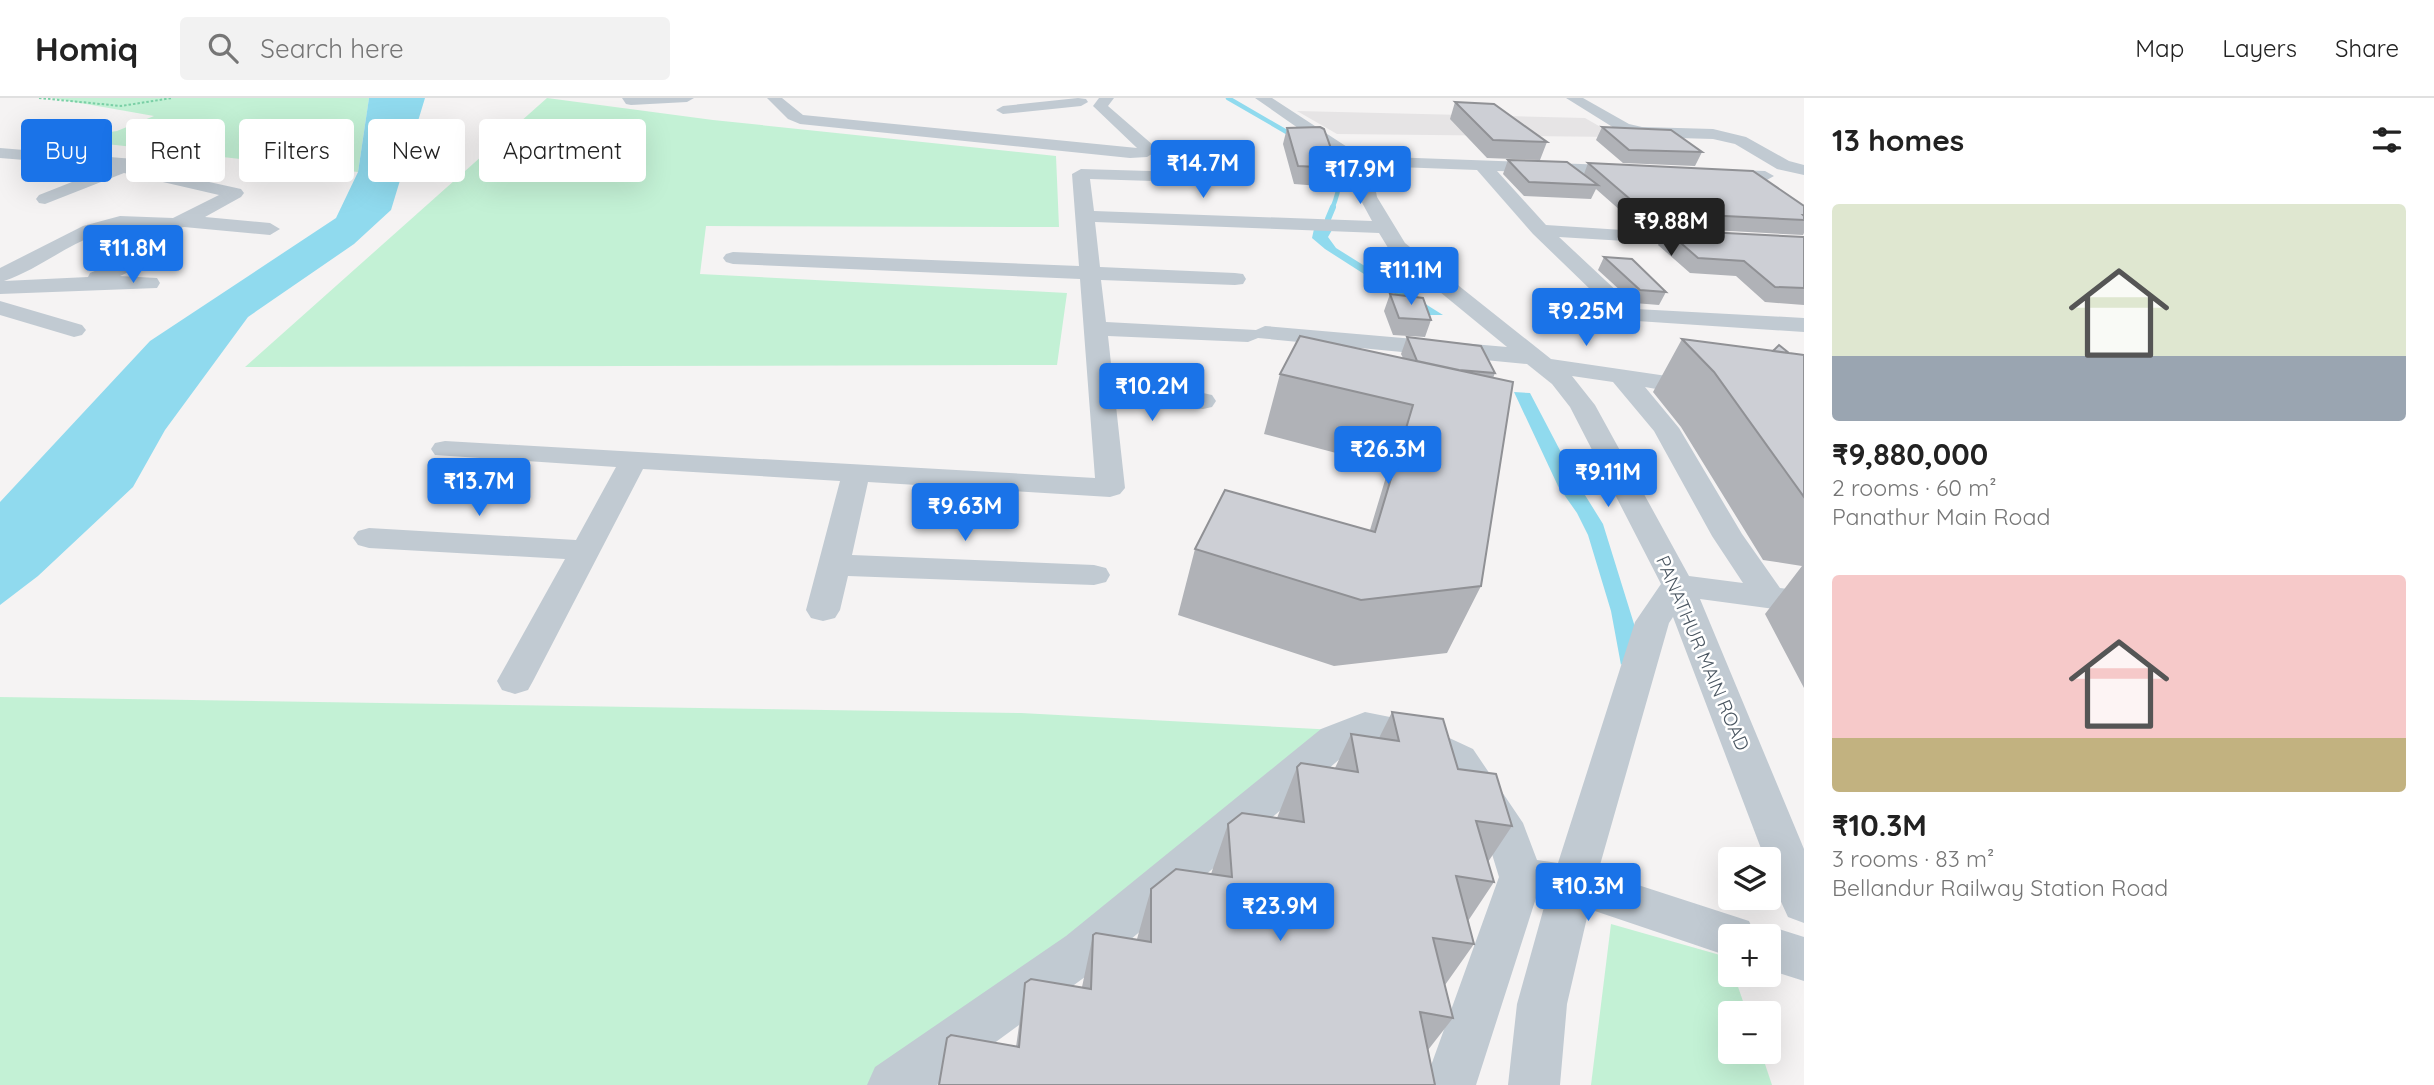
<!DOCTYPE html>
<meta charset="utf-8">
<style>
body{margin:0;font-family:Quicksand,sans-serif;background:#f2f2f2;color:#222;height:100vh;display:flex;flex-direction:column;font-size:26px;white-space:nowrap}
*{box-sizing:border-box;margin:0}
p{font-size:23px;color:#767676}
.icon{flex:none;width:38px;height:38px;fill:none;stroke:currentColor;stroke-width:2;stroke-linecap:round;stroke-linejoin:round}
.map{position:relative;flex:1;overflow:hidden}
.details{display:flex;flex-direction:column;background:#fff;width:630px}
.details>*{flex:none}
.top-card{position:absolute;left:21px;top:21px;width:665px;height:63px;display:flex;gap:14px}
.fabs{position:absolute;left:1718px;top:749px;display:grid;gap:14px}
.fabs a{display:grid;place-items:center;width:63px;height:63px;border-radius:7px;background:#fff;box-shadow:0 7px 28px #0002;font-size:35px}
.price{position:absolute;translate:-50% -60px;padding:0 16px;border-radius:7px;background:#1a73e8;color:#fff;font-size:23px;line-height:46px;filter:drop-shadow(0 2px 4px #0008)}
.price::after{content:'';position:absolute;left:50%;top:42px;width:21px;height:16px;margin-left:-10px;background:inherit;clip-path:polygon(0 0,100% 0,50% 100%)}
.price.selected{background:#222;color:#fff}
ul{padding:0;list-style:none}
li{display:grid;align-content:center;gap:14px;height:371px;padding:0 28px}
li span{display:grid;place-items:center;height:217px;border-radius:7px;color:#555}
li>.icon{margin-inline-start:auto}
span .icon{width:126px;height:126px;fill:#fffc;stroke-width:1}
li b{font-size:30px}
h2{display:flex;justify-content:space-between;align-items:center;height:84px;padding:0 28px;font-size:30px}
.tag{padding:0 24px;border-radius:7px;background:#fff;box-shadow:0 7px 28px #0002;font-size:24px;line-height:63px}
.tag.selected{background:#1a73e8;color:#fff}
header{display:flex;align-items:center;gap:42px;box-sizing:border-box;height:98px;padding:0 35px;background:#fff;border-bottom:2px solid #e0e0e0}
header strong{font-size:33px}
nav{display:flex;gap:38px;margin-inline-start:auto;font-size:24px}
.search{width:490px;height:63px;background:#f2f2f2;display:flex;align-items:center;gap:18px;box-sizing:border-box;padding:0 24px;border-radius:7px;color:#767676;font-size:26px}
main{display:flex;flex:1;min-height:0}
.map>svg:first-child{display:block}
.education{fill:#e6e4e5}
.green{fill:#c3f1d5}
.water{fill:#90daee}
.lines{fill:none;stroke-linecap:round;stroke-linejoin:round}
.stream-far1{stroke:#90daee;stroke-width:4.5}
.stream{stroke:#90daee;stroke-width:6}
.path{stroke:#7ad0a6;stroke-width:2;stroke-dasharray:2.5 2;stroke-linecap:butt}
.minor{fill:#c1cad2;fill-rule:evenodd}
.wall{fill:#b0b2b7}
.building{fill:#cdcfd5;stroke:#909195;stroke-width:2}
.labels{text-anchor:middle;stroke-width:5;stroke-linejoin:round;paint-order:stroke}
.street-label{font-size:19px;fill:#4a5661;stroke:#fff}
</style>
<header>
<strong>Homiq</strong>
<div class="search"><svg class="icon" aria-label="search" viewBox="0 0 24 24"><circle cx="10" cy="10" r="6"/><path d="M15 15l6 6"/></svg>Search here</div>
<nav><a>Map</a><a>Layers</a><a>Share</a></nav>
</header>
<main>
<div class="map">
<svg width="1804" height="987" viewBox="0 0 1804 987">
<rect width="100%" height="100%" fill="#f5f3f3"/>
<!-- education -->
<path class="education" d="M1297,13L1585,20L1618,39L1337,36Z"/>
<!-- green -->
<path class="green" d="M52,0H369L358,74L62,41L117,33L154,18Z
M547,0L713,22L1056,58L1059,129L706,128L700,176L1067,195L1057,267L245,269Z
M0,599L1021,615L1355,633L870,987H0Z
M1611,826L1727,859L1731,877H1734L1747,915H1731V954H1761L1772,987H1591Z"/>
<!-- water -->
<path class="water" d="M369,0H425L391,112L354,146L248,219L165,332L133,389L38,478L0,507V404L150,243L336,120L358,74Z
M1314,131L1332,132L1328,139L1336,150L1443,217H1428L1325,151L1312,140Z
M1514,294L1530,295L1575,381L1603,426L1639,542L1621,567L1611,513L1588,437L1577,415L1558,388Z"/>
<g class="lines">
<!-- stream-far1 -->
<path class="stream-far1" d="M1228,0L1297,40
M1324,58C1344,74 1341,89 1332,111"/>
<!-- stream -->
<path class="stream" d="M1328,121L1333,109"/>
<!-- path -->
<path class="path" d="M39,0L121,8L172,0"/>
<!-- minor -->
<path class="minor" d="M622,0H694L687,4L631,7L626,6Z
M767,0H782L803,17L1137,50L1093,8L1099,0H1114L1108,8L1153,47L1155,54L1147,59L1130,60L800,26L788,21Z
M1078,0L1086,1L1088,4L1081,8L1003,16L996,12L1003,8Z
M1255,0H1272L1361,58L1637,68L1640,72L1637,76L1631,77L1497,73L1546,127L1715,138L1718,142L1715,146L1708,148L1559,139L1636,211L1804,220V234L1622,222L1533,136L1477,72L1371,68L1377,99L1405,145L1551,261L1701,283L1710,286L1714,291L1710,296L1701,299L1645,289L1679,330L1742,436L1780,490L1804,493V515L1700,501L1804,751V825L1788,819C1780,801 1769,781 1769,761H1765L1673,519L1669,525L1598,774L1749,823L1754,834L1769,828L1804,839V883L1769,872V838H1731V859L1589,811L1567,906L1560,987H1508L1517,906L1546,802L1536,800L1476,987H1424L1499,779L1488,743L1445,673L1394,648L1368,644L1349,653L1100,868L937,987H867L875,969L1066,838L1321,631L1365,614L1415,624L1473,651L1523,725L1537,762L1558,765L1635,524L1661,486L1570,309L1552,286L1527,266L1258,240L1248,244L1108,238L1114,293L1203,295L1212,297L1216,303L1212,309L1203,311L1116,308L1125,390L1120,396L1110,399L868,384L852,457L1094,467L1106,470L1110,477L1106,484L1094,487L848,478L840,512L835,520L823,523L811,520L806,512L840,383L643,371L533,583L528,592L515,596L502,592L497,583L565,461L369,450L358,447L353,440L358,433L369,430L576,442L616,369L435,357L431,351L435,345L445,343L1095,380L1080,181L733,166L726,164L723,160L726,156L733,154L1079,168L1072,76L1081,71L1184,74L1193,79L1184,84L1090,81L1094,113L1372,123L1359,99L1357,73L1351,67ZM1095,124L1379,135L1390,153L1507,249L1265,228L1256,232L1106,224L1101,182L1235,187L1243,186L1246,181L1243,176L1235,175L1100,169ZM1572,278L1613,284L1654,333L1712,438L1743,485L1689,478L1595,307Z
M1566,0H1583L1629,26L1642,29L1713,31L1746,39L1789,63L1804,67V77L1777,71L1735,46L1713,41L1642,39L1619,33Z
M0,50L134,61L140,62L142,66L141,69L241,91L244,95L241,99L205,119L270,125L280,131L270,137L184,129C156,137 126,125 98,136C65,148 37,172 4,183L88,179L90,175L164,144L171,146L174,150L171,154L120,178L157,180L160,185L157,190L0,196V170L83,128L120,118L173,120L219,97L124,75L45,106L39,105L36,101L39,97L110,69L0,60Z
M1713,71L1765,73L1774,78L1765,83L1707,80L1704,76Z
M0,203L82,227L86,232L82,237L74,239L0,217Z"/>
</g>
<!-- wall -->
<path class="wall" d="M1455,4L1547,44L1540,62L1487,60L1450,21Z
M1602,29L1702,54L1695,68L1623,65L1596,42Z
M1287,30L1338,70L1333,89L1294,86L1283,46Z
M1508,62L1584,76L1588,65L1804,108V135L1803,137L1638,128L1596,91L1591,101L1524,98L1503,76Z
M1666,132L1804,139V207L1765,204L1736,178L1690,175L1658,147Z
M1604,159L1666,194L1659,207L1634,205L1598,172Z
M1390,196L1431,222L1425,239L1393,237L1384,213Z
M1407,239L1495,275L1493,280L1481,488L1447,555L1334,568L1178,517L1195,451L1370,432L1389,369L1264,336L1280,276L1403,260L1401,256Z
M1682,241L1804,257V590L1765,516L1802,468L1763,462L1681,329L1653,294Z
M1392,614L1458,671L1512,728L1488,764L1494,784L1468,823L1474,846L1445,887L1453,920L1428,952L1016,949L1025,885L1082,889L1093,837L1137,841L1151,791L1211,776L1228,726L1277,720L1297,669L1335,670L1351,636L1379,640Z"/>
<!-- building -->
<path class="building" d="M1455,4L1494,6L1547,44L1493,42Z
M1320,29L1324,31L1338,70L1298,68L1287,30Z
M1602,29L1671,32L1702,54L1629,52Z
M1508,62L1567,64L1598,87L1529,84Z
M1588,65L1753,73L1804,108V117H1803L1804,118V122L1645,114Z
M1666,132L1804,139V190L1775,189L1744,163L1698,160Z
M1604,159L1632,161L1666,194L1640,192Z
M1390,196L1423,200L1431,222L1399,220Z
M1300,238L1513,284L1481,488L1361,502L1195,451L1225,392L1375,434L1413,307L1280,276Z
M1407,239L1481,248L1495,275L1459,272L1417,263Z
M1682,241L1804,257V399L1714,274Z
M1779,247L1789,255L1773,253Z
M1392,614L1443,621L1458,671L1496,676L1512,728L1476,723L1494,784L1456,778L1474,846L1433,840L1453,920L1420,914L1435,987H939L947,940L951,937L1019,949L1025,885L1031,881L1091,891L1093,837L1096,835L1151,844V791L1176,771L1232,779L1228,726L1242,715L1304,724L1297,669L1301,665L1358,674L1351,636L1399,643Z"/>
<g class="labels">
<!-- street labels -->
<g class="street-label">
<text transform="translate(1703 555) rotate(67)" y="7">PANATHUR MAIN ROAD</text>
</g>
</g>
</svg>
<div class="fabs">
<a><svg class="icon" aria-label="layers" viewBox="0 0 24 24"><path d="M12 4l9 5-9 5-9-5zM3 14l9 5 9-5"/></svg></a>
<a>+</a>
<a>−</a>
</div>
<b class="price" style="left:1203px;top:102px">₹14.7M</b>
<b class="price" style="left:1360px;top:108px">₹17.9M</b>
<b class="price selected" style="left:1671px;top:160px">₹9.88M</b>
<b class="price" style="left:133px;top:187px">₹11.8M</b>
<b class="price" style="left:1411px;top:209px">₹11.1M</b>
<b class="price" style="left:1586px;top:250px">₹9.25M</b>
<b class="price" style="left:1152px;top:325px">₹10.2M</b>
<b class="price" style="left:1388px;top:388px">₹26.3M</b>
<b class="price" style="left:1608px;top:411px">₹9.11M</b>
<b class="price" style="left:479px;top:420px">₹13.7M</b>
<b class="price" style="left:965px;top:445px">₹9.63M</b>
<b class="price" style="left:1588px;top:825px">₹10.3M</b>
<b class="price" style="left:1280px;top:845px">₹23.9M</b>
<div class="top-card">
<a class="tag selected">Buy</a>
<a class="tag">Rent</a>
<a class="tag">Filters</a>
<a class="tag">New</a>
<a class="tag">Apartment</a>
</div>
</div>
<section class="details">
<h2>13 homes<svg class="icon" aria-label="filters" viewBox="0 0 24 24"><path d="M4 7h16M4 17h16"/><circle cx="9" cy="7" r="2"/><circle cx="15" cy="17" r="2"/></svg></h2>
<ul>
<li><span style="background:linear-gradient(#dfe7d0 70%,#9aa5b1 0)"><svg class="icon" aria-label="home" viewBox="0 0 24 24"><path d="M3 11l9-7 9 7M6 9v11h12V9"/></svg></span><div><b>₹9,880,000</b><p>2 rooms · 60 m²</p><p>Panathur Main Road</p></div></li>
<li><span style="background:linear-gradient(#f6c9c9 75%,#c2b280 0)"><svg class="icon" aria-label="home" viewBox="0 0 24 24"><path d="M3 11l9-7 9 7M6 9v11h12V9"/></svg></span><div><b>₹10.3M</b><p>3 rooms · 83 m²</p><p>Bellandur Railway Station Road</p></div></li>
</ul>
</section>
</main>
